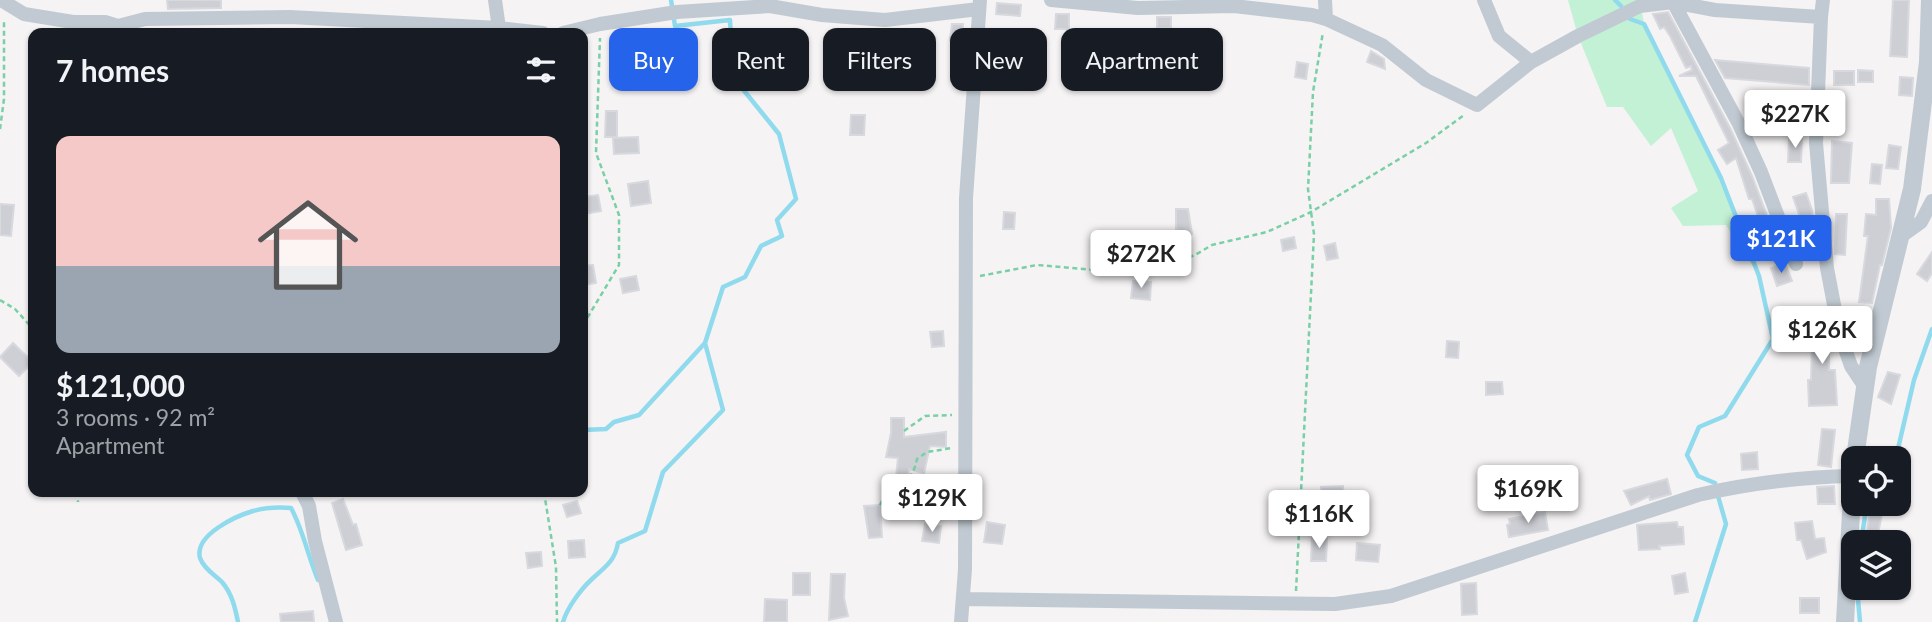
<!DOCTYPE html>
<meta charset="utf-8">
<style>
body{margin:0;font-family:Lato,sans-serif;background:#20242c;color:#f1f3f6;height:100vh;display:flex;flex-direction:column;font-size:26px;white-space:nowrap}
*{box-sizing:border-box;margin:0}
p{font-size:23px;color:#9ea1a6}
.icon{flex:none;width:38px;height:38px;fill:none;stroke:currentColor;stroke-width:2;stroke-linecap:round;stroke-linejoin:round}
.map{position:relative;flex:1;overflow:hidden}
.drawer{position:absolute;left:28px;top:28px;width:560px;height:469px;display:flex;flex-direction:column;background:#171b24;border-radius:14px;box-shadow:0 2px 5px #0004}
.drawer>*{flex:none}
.banner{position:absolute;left:609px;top:28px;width:665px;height:63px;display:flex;gap:14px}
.buttons{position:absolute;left:1841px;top:446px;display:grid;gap:14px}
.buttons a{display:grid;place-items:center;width:70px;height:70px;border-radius:14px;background:#171b24;box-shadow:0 2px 5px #0004;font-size:35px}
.price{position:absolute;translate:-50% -60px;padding:0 16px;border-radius:7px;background:#fff;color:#222;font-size:23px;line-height:46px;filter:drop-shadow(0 2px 4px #0008)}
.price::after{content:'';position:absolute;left:50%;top:42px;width:21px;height:16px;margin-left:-10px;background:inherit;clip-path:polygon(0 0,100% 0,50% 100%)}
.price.current{background:#2563eb;color:#fff}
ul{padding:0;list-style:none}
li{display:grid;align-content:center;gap:14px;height:371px;padding:0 28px}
li span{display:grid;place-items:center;height:217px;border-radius:14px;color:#555}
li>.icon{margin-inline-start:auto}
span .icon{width:126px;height:126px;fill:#fffc;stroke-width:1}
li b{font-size:30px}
h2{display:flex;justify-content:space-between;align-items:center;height:84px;padding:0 28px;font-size:30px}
.tag{padding:0 24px;border-radius:14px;background:#171b24;box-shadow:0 2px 5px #0004;font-size:24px;line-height:63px}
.tag.current{background:#2563eb;color:#fff}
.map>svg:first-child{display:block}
.green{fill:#c3f1d5}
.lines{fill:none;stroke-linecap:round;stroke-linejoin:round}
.stream{stroke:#90daee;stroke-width:4.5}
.building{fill:#cdcfd5;stroke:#d7d9de;stroke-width:2}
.path{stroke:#7ad0a6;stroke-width:2.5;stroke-dasharray:5 3.5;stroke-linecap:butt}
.minor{stroke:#c1cad2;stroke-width:14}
.tertiary{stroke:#c1cad2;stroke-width:18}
</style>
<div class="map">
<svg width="1932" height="622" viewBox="0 0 1932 622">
<rect width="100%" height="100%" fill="#f5f3f3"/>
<!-- green -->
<path class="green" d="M1568,0H1640L1644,24L1721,178L1759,276L1726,225L1683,226L1671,208L1698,191L1671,128L1651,146L1623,107H1607L1578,36Z"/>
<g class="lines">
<!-- stream -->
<path class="stream" d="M1615,0L1621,6
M1630,19L1644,24L1721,178L1759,276L1773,339L1725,416L1699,427L1687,455L1698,476L1715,483
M583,430L606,429L614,422L639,415L704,344
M1871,458L1897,453L1914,380L1932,329
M1861,542L1867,504
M1857,588L1860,622
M238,622C235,607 232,594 222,582C214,574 204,569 200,558C194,535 236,516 253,511C264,508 279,507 291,508C303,530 308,556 318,580
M563,622C567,608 581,589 592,579C605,567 615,561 618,543L645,531L663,472L723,410L705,343L723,287L745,277L761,246L782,236L777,220L796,199L779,134L733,77L730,20L675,26L671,0
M1695,622L1726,524L1718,496"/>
</g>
<!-- building -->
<path class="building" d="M167,0H221V8L168,9Z
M1893,0H1909L1907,57L1890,56Z
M997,3L1021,5L1020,16L996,14Z
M1668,12L1730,128L1752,176L1777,242L1763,246L1758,229L1762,228L1752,199H1749L1736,158L1727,164L1718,150L1729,143L1696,76H1679L1692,70L1691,66L1686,68L1670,36L1664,27L1660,29L1653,14Z
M1056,14H1069V29H1055Z
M1157,17H1171V28H1157Z
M952,24H963L962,41L950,40Z
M1371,51L1384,59L1385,69L1367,62Z
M995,58L1012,59L1011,72L994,71Z
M1715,60L1809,68V85L1725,78Z
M1297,62L1308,64L1306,79L1295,77Z
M1858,70L1873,71V82H1858Z
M1834,71H1854V85H1834Z
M1900,77L1913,78L1912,96L1899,95Z
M1805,104L1806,121L1789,120L1788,105Z
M606,111H617V137H605Z
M851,115H865L864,135H850Z
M638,137L639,153L614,154L613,138Z
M1789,138L1802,139L1801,162H1788Z
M1832,141L1852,143L1849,183H1831Z
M1889,145L1901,147L1898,169L1886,168Z
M1872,164L1882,165L1880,184L1870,183Z
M648,181L651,203L631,206L628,184Z
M1806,193L1812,210L1816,252L1804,254L1796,218L1800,217L1793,197Z
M598,195L601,211L584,214L583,197Z
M1876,199H1889L1891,228L1882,265H1880L1872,303L1859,302L1868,236H1864L1866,214L1876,215Z
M0,204L14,205L11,236L0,235Z
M1176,209H1188L1192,234L1179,236L1178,229H1176Z
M1004,212L1015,213L1014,229H1003Z
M1836,214H1847L1845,255L1835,254Z
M1294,237L1296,248L1283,251L1281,240Z
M1335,243L1338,258L1327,260L1324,246Z
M1932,252V273L1927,281L1917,274Z
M1785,263L1792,281L1777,286L1771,268Z
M593,265L596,283L583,285V266Z
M636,276L639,290L623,293L620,279Z
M1133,281L1151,282L1150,300L1131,298Z
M1814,308H1825L1829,332V370H1835L1837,405L1809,406L1808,380H1811L1812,346L1817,345Z
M1853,321L1865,322L1864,336L1852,335Z
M943,331L944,346L932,347L930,332Z
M1447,341L1459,342L1458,358L1446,357Z
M13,343L33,362L19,376L0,357Z
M1888,372L1900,375L1891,404L1878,397Z
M1486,382H1502L1503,394L1486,395Z
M891,418H904V437L946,432V447L930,446L924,473L909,469L908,478L896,477L898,458L886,457L891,433Z
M1822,429L1835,430L1831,467L1818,465Z
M1757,452L1758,469L1742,470L1741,454Z
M1667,479L1671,494L1650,500L1649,496L1631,505L1624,491Z
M1343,486L1344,509H1322L1321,487Z
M1834,486L1835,504H1818L1817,487Z
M343,499L353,525L356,524L362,545L346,550L332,503Z
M577,501L581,513L567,517L563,505Z
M1871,504H1884L1877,539L1866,537Z
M880,505L882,537L869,538L864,506Z
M1545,512L1548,530L1509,537L1507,525L1510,524L1509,519Z
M1812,521L1815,539L1824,538L1826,552L1807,559L1801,540H1797L1795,523Z
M987,522L1005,525L1002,544L984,542Z
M1677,522L1678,527H1683L1684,544L1659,546L1660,549L1639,550L1637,525Z
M925,524L941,526L939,543L922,541Z
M1312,538L1327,539L1326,561H1311Z
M584,540L585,557L569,558L568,541Z
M1357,543L1380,545L1378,562L1356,560Z
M541,552L542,566L528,568L526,553Z
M793,573H810V595H793Z
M1685,573L1688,592L1675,594L1672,576Z
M831,574H845L844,598L848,616L829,620Z
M1476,583L1477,614L1462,615L1461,584Z
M1800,598H1819V613H1800Z
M765,599L787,600V622H764Z
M313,611L314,622H281L280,614Z"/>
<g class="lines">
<!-- path -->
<path class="path" d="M0,129L4,99V19
M980,276L1037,265L1129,273L1154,270L1195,255L1212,245L1267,232L1311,212L1426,143L1464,115
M0,300L15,309L33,329
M583,325L619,265V215L596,153L600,38
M904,431L925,416L952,415
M77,492L78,502
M544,492L556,567L557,622
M880,505L889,487C908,482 913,477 917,459L927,452L952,448
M1296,591L1314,234L1308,189L1313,92L1323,32"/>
<!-- minor -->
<path class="minor" d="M1,0L24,14L73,22H105L118,26L120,33
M495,0L499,28
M1051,0L1138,8L1234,6L1312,15L1326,19L1382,45L1426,80L1477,105L1531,62L1578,36L1640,6L1673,2L1715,10L1821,17L1816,143L1827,268L1839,331L1851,366L1865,387
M1325,0L1326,19
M1484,0L1499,36L1531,62
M1673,2L1739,124L1761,172L1796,264
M1821,17L1823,0
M118,26L145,19L290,17L499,28L543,33
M563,33L600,24L677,12L770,6L822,15L885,20L979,9
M1900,237L1921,222L1932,201
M302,492L309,506L315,541L336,622
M963,599L1335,604L1391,596L1698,495C1750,483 1800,477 1853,476
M961,622L965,569L966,198L980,0"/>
<!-- tertiary -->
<path class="tertiary" d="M1855,458L1868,367L1912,189L1928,62L1930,0
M1845,622L1853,476"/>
</g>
</svg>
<div class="buttons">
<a><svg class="icon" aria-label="locate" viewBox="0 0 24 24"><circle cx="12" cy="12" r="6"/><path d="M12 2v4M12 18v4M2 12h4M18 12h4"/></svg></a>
<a><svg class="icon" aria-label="layers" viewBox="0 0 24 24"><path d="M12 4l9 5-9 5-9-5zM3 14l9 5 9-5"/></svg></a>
</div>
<b class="price" style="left:1795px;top:150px">$227K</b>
<b class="price current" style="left:1781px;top:275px">$121K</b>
<b class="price" style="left:1141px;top:290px">$272K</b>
<b class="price" style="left:1822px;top:366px">$126K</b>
<b class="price" style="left:1528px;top:525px">$169K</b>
<b class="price" style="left:932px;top:534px">$129K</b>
<b class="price" style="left:1319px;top:550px">$116K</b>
<div class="banner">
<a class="tag current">Buy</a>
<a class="tag">Rent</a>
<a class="tag">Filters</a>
<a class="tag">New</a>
<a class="tag">Apartment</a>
</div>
<section class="drawer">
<h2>7 homes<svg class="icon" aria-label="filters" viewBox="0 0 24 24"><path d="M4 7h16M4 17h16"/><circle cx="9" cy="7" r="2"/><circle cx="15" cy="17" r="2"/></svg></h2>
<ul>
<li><span style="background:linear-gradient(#f6c9c9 60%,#9aa5b1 0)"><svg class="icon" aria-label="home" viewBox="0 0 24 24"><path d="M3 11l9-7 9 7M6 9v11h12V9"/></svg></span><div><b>$121,000</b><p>3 rooms · 92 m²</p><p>Apartment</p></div></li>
</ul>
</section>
</div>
